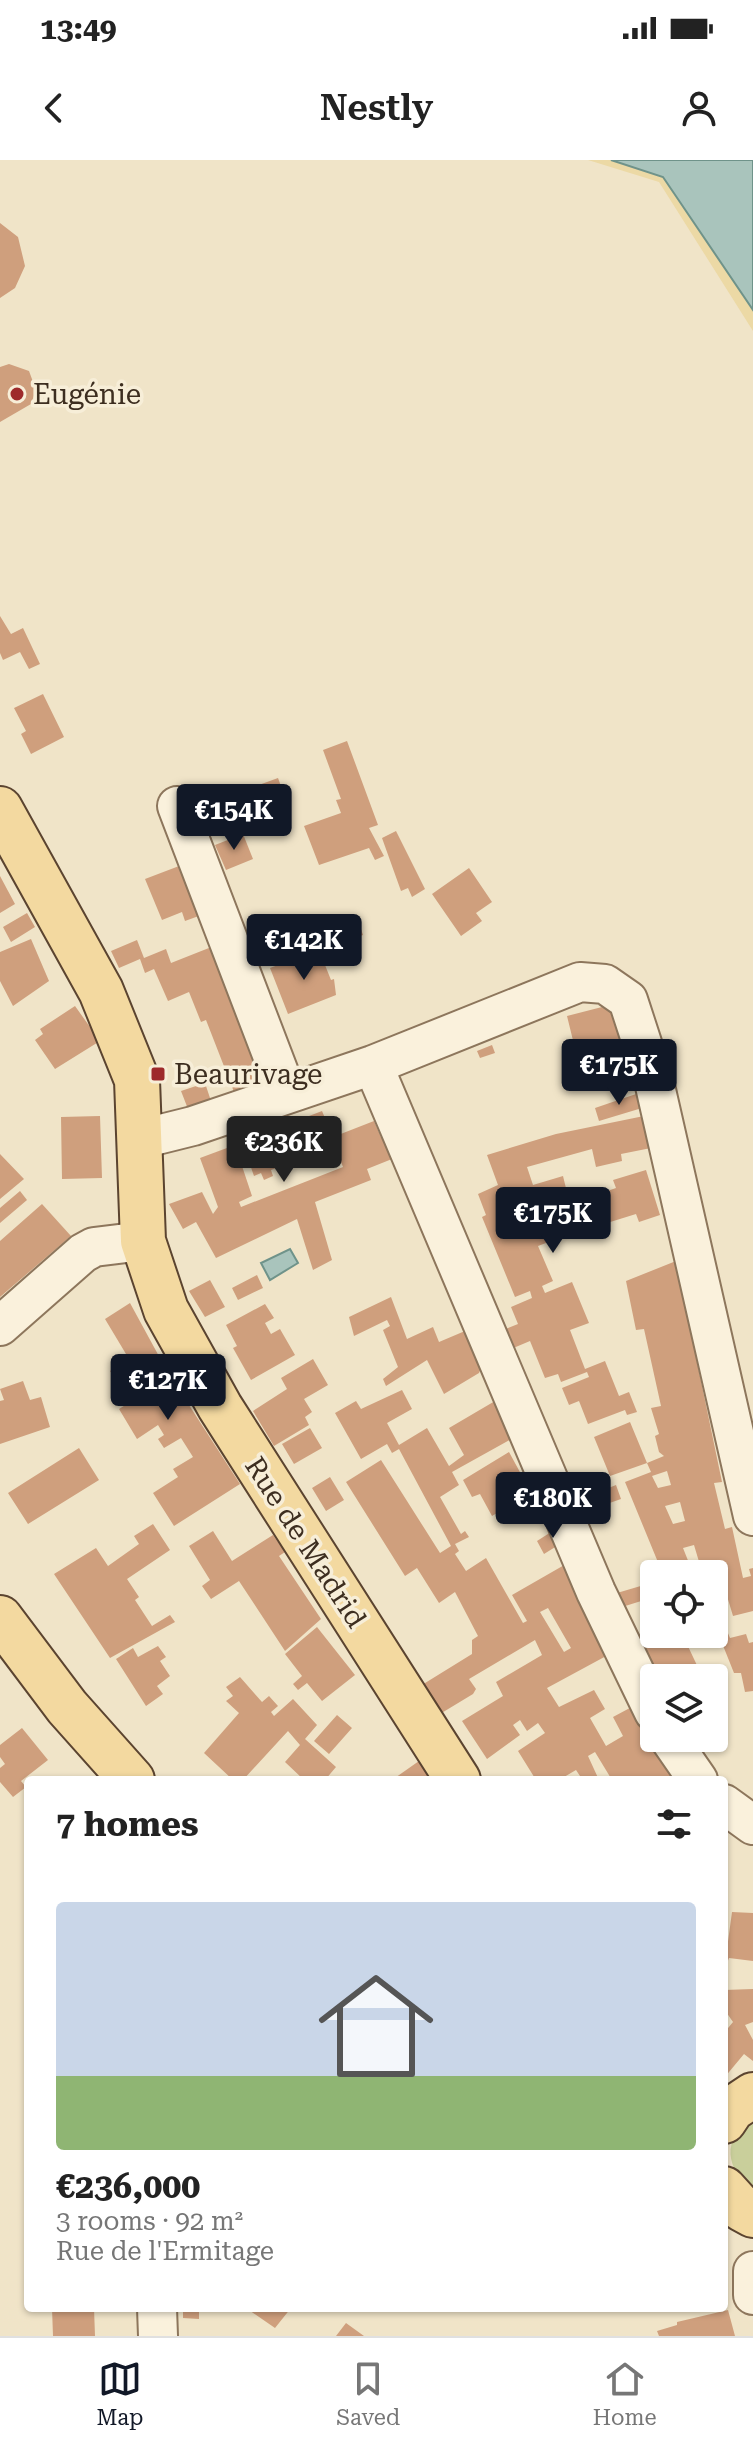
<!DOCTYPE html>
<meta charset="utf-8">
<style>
body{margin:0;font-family:"Roboto Serif",serif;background:#f6f6f6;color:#222;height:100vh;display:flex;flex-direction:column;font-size:30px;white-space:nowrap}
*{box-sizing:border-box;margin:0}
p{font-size:26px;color:#767676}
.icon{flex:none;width:44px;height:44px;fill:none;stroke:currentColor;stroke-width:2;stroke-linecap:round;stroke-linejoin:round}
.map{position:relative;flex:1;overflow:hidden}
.sheet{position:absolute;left:24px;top:1616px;width:704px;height:536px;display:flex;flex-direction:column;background:#fff;border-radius:8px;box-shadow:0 2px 6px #0004}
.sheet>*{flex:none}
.tools{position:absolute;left:640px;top:1400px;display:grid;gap:16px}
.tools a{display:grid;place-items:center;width:88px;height:88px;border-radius:8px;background:#fff;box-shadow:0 2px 6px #0004;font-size:40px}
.price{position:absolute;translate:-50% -68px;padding:0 18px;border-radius:8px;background:#111827;color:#fff;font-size:26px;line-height:52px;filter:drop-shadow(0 2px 4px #0008)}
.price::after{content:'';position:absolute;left:50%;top:48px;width:24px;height:18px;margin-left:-12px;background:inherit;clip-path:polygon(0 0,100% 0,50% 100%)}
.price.current{background:#222;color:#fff}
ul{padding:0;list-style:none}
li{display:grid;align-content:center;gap:16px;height:424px;padding:0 32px}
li+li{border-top:2px solid #e0e0e0}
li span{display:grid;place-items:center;height:248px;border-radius:8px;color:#555}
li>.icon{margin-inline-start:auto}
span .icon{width:144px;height:144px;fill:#fffc;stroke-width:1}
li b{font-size:34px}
h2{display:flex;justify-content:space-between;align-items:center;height:96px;padding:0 32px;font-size:34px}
.status{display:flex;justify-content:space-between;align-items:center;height:56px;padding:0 40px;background:#fff;direction:ltr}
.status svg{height:22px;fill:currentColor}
header{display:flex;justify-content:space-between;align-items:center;height:104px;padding:0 32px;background:#fff;font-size:36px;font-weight:600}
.tabs{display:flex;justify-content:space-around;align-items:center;height:112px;border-top:2px solid #e0e0e0;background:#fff;font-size:22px;color:#767676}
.tabs a{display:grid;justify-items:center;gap:4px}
.tabs .current{color:#111827}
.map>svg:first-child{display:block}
.green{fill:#c9cf9b}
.sand{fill:#ecd9a5}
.water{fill:#a9c4bc;stroke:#6f938a;stroke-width:2}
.building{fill:#cf9f7d;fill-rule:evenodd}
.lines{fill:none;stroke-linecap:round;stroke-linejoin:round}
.minor-casing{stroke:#8d765c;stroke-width:42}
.major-casing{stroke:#5b4430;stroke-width:48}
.minor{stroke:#faf1dc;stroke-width:38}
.major{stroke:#f3d9a0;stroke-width:44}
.poi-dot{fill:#9e2a2b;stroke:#f7eed8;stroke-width:3}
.labels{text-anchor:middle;stroke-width:7;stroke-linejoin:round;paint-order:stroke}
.poi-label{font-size:28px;fill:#3d2e20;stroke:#f7eed8;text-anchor:start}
.street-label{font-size:28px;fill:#3d2e20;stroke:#f7eed8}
</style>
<div class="status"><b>13:49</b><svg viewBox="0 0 49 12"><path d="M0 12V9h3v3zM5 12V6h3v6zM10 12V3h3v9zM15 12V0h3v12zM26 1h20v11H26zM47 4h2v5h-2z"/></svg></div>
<header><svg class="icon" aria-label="back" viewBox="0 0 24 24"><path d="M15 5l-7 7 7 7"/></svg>Nestly<svg class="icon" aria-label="person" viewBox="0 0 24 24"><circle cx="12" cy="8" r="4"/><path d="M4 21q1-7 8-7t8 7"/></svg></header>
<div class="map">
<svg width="753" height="2176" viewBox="0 0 753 2176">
<rect width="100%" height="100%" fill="#f0e4c8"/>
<!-- green -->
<path class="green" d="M753,1955V2035C726,2005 720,1983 753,1955Z"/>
<!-- sand -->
<path class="sand" d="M588,0H753V171L659,22Z"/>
<!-- water -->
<path class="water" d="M611,0H753V150L663,17Z
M290,1089L298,1103L270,1120L261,1103Z"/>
<!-- building -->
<path class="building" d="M0,63L18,77L25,106L15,128L0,138Z
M9,204L29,211L36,230L31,244L0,262V207Z
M0,456L11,474L23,468L40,504L29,509L20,492L3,500L0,493Z
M43,534L64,577L31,594L21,574L26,571L14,548Z
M347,581L378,665L369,668L384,696L375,700L369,688L319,705L304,666L341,653L336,640L341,639L323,590Z
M278,618L289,648L232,669L221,639Z
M396,671L425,729L412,737L408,728L401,731L382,678Z
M243,674L253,699L226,710L215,685Z
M187,703L207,753L185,761L182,752L162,760L145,719Z
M469,708L492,742L476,753L482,761L461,776L432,734Z
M0,716L15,744L0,753Z
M27,753L35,767L11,782L3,767Z
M358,760L363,775L341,783L335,769Z
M31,779L49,821L13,846L0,821V792Z
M137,780L144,798L166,789L171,803L219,784L272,918L234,932L206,860L201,862L189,832L168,841L154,809L145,813L140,799L119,808L111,791Z
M319,790L331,820L334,819L336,835L288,854L270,808Z
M75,846L100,881L55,909L35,880L43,874L40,869Z
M602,847L622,857L633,904L582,917L567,856Z
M492,885L495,893L480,898L477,891Z
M205,923L211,941L188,949L181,931Z
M639,933L642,948L599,961L595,948Z
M322,951L333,977L374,961L381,977L398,970L407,993L367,1009L371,1020L315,1042L332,1100L313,1110L297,1059L216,1098L196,1062L183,1069L169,1044L202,1032L213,1054L218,1047L200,998L235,985L252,1036L239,1042L241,1047L343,1007L339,997L319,1005L314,993L271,1010L273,1016L264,1020L261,1013L254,1016L242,982Z
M100,956L102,1018L62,1019L61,957Z
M644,956L651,988L621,994L622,1001L596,1007L592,989L527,1007L533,1025L563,1016L574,1061L550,1069L554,1080L538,1086L553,1121L542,1126L545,1133L572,1122L589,1163L570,1170L585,1209L605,1201L619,1236L629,1232L637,1252L627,1255L625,1250L588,1264L579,1241L569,1245L562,1228L589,1217L587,1212L561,1222L558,1214L545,1218L530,1181L511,1189L503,1170L518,1164L511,1147L532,1138L530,1131L515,1137L482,1057L486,1055L478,1034L498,1025L487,995L556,974ZM537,1034L546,1059L531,1064L522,1040Z
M0,994L24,1019L0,1039Z
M646,1010L660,1055L639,1062L636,1054L607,1063L603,1052L593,1055L587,1038L616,1028L613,1020Z
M20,1031L27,1040L0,1063V1048Z
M42,1044L71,1076L0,1137V1081Z
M676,1101L722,1322L714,1323L725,1369L732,1367L743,1418L751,1416L749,1409L753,1408V1451L733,1456L727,1436L714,1440V1414H657L662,1412L625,1322L651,1312L647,1303L664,1296L659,1292L655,1276L659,1274L651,1248L661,1246L644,1169L636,1170L626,1121ZM667,1311L671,1325L658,1328L652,1316ZM680,1342L685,1361L673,1364L665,1346ZM694,1385L700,1405L691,1408L683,1388Z
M257,1115L263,1128L238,1140L232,1128Z
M210,1120L225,1147L205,1157L189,1131Z
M391,1137L407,1179L433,1167L439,1182L465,1171L481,1208L479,1213L444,1234L427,1200L386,1226L383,1219L398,1207L383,1170L390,1166L387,1160L354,1176L349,1157Z
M130,1143L167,1211L240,1324L174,1366L153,1333L178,1317L173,1309L193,1297L181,1278L164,1288L158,1279L164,1275L158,1265L137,1279L119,1249L140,1236L128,1219L119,1224L110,1211L129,1199L105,1159Z
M265,1144L274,1158L265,1163L271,1174L280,1169L295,1195L251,1220L233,1188L237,1186L226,1165Z
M313,1199L328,1225L304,1239L312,1252L305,1257L309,1265L274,1286L253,1251L287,1229L281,1218Z
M23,1221L30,1240L41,1237L50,1267L0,1284V1241L4,1240L0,1229Z
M402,1230L412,1249L387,1263L399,1285L427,1268L449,1306L464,1295L449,1268L495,1241L515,1277L452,1312L459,1325L440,1337L461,1374L465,1371L469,1377L455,1384L459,1391L455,1394L466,1411L486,1398L523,1463L527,1461L512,1435L573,1400L608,1495L547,1528L559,1547L594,1530L605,1549L590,1558L606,1586L623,1576L613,1557L641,1542L642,1566L673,1620H612L595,1592L588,1596L599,1620L582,1619L576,1610L559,1620H536L518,1591L545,1573L538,1563L527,1571L520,1560L513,1565L520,1575L487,1599L462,1561L503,1536L496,1522L542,1495L535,1480L469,1519L476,1529L473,1534L435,1557L417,1528L472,1494V1480L478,1476L455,1432L439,1443L417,1408L405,1416L346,1322L381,1300L440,1393L451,1386L399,1289L392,1293L387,1284L361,1299L335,1253L356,1241L361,1249ZM548,1448L571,1488L564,1492L540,1452Z
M630,1262L647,1303L610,1316L594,1277Z
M310,1268L322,1288L294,1304L282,1284Z
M79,1288L99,1320L28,1364L8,1333Z
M509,1292L521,1314L516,1317L526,1336L545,1325L556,1351L537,1362L526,1336L492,1356L480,1334L472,1337L463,1320Z
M330,1317L344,1340L326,1351L312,1328Z
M616,1325L621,1339L578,1354L573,1342Z
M153,1364L170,1390L127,1419L139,1437L135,1440L152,1466L170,1455L175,1462L110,1498L54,1414L96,1388L108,1406L139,1384L134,1376Z
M562,1365L568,1379L544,1394L537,1381Z
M213,1371L232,1401L273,1375L285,1392L279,1396L321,1459L285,1491L239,1421L211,1439L202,1426L210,1420L189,1386Z
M654,1415V1437L622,1447L617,1433L644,1425L641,1419Z
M717,1447L730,1478L746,1474L749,1483L753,1482V1531L745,1532L741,1513H734L714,1463V1449Z
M317,1467L355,1515L322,1541L307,1523L298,1530L293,1524L302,1516L285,1494Z
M675,1475L685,1480L703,1518H654L642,1501L646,1488Z
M158,1486L166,1497L160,1501L170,1516L157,1526L163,1534L146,1546L116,1499L133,1488L138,1497Z
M240,1517L262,1542L269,1536L278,1546L271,1552L274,1556L293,1539L317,1565L305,1579L336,1607L325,1620H304L285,1602L300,1585L288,1571L243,1620H233L204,1593L239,1553L226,1541L233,1536L226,1527Z
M337,1555L352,1568L329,1594L314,1581Z
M22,1568L48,1600L21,1621L26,1627L13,1637L0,1622V1608L5,1604L0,1597V1585Z
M419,1601L431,1620H392Z
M732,1752L753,1753V1801L729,1798L724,1811Z
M753,1829V1862L745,1865L753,1880V1901L744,1894L724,1918V1873L733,1862L724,1849V1830Z
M52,2148H94L95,2176H53Z
M183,2148H199V2159L183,2158Z
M246,2148H291L275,2168Z
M728,2150L735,2176H659L657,2171L677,2165V2162Z
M346,2163L364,2176H336Z"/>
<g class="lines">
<defs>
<path id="minor" d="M177,646L286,931
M373,905L596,1432L654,1552
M141,979L193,966L373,905L580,822L605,824L628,840L653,917L753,1356
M0,1166L83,1093L94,1087L143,1081
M669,1578L698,1620
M724,1644L753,1665
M753,2111V2135
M157,2148L158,2176"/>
<path id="major" d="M0,649L101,831L137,920L143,1081L166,1150L220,1247L458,1620
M0,1458L67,1547L132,1620
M724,1961L732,1949L753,1935
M724,2029L742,2049L753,2055"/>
</defs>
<!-- minor casing -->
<use href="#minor" class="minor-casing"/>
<!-- major casing -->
<use href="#major" class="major-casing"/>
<!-- minor -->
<use href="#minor" class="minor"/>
<!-- major -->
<use href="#major" class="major"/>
</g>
<!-- markers -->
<g class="poi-dot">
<circle cx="17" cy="234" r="8"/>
<rect x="150" y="906" width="16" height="16" rx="4"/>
</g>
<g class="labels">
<!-- poi labels -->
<g class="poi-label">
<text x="33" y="244">Eugénie</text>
<text x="174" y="924">Beaurivage</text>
</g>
<!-- street labels -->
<g class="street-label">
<text transform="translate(306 1382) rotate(57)" y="10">Rue de Madrid</text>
</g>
</g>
</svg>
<div class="tools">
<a><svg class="icon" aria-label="locate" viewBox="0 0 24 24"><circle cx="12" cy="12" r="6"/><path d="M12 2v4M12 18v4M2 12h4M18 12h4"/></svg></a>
<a><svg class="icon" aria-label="layers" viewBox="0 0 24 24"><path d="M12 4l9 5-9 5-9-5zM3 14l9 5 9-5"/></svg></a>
</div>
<b class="price" style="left:234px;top:692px">€154K</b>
<b class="price" style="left:304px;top:822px">€142K</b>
<b class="price" style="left:619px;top:947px">€175K</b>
<b class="price current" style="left:284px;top:1024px">€236K</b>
<b class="price" style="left:553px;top:1095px">€175K</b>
<b class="price" style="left:168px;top:1262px">€127K</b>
<b class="price" style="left:553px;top:1380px">€180K</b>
<section class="sheet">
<h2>7 homes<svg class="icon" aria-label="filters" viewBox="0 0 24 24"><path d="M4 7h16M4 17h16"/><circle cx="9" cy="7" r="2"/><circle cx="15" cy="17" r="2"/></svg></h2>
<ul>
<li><span style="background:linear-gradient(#c9d6e8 70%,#8fb573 0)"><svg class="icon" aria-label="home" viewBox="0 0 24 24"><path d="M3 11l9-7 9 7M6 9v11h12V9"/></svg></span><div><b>€236,000</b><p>3 rooms · 92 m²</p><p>Rue de l'Ermitage</p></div></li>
</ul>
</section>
</div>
<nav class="tabs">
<a class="current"><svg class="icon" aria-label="map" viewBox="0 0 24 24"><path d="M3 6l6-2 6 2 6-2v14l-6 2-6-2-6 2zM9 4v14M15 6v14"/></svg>Map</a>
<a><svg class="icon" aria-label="saved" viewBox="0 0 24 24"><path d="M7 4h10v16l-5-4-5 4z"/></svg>Saved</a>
<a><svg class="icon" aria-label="home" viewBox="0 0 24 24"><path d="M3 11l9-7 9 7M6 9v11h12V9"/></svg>Home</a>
</nav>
